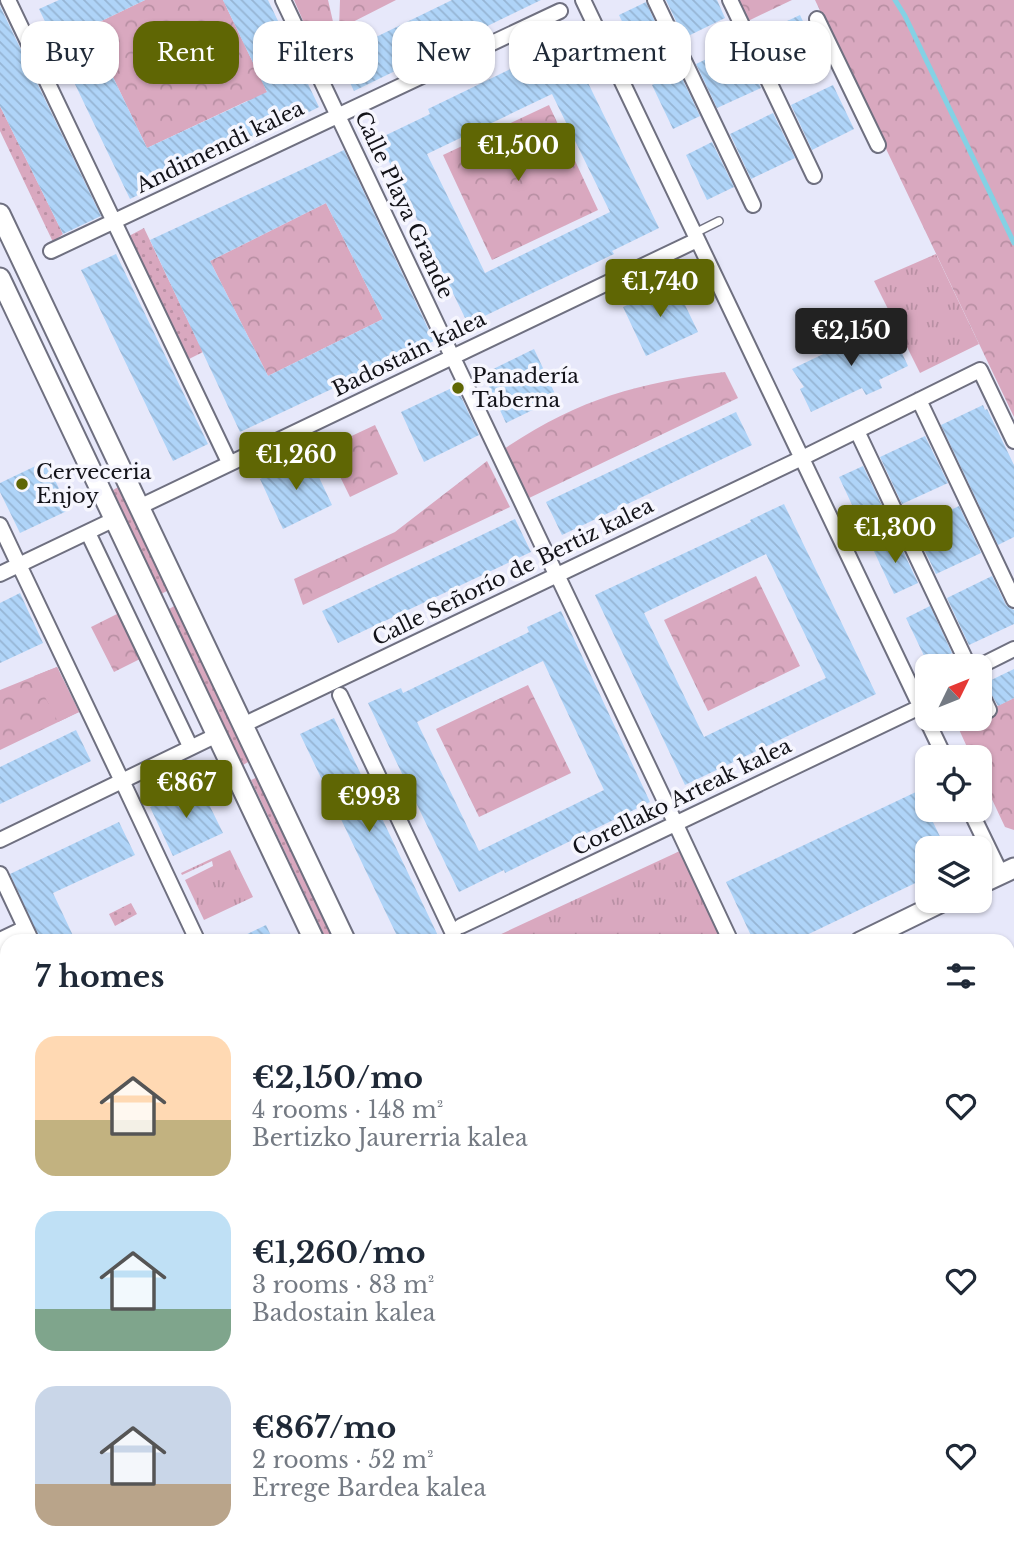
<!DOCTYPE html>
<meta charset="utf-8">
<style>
body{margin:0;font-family:"Libre Baskerville",serif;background:#f6f6f7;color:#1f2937;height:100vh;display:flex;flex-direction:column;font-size:26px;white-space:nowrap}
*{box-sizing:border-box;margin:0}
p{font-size:23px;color:#747a83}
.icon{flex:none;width:38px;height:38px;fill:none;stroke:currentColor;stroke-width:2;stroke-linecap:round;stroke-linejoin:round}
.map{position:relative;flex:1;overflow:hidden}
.details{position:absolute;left:0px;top:934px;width:1015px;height:625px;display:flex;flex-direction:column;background:#fff;border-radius:21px 21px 0 0;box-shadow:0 2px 5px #0004}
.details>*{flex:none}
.top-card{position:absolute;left:21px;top:21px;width:973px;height:63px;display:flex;gap:14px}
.needle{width:46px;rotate:47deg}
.fabs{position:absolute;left:915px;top:654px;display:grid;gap:14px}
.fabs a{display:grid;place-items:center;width:77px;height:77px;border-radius:14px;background:#fff;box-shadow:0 2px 5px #0004;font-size:35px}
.price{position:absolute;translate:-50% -60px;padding:0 16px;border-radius:7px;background:#5f6604;color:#fff;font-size:23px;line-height:46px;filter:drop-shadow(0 2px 4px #0008)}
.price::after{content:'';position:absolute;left:50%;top:42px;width:21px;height:16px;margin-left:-10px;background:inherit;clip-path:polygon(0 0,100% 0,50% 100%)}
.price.active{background:#222;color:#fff}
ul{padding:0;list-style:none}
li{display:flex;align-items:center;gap:21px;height:175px;padding:0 35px}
li span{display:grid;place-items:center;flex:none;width:196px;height:140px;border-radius:21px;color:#555}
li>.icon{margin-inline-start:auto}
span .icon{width:84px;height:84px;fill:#fffc;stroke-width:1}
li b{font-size:30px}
h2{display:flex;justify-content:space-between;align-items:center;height:84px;padding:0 35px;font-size:30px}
.tag{padding:0 24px;border-radius:21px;background:#fff;box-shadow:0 2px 5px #0004;font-size:24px;line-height:63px}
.tag.active{background:#5f6604;color:#fff}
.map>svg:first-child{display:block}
.grass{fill:url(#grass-tufts)}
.park{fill:url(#park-crowns)}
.garden{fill:url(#garden-dots)}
.pitch{fill:#d9a8bf}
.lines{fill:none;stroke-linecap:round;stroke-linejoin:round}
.stream{stroke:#84d1e4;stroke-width:5}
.building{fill:url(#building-back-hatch);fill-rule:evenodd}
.lane-casing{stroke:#6f7080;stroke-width:10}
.street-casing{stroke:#6f7080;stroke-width:18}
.secondary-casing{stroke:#6f7080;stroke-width:23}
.lane{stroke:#fff;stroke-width:7}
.street{stroke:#fff;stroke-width:14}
.secondary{stroke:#fff;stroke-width:19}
.poi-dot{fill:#5f6604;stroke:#f6f6fe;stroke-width:2.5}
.labels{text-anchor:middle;stroke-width:7;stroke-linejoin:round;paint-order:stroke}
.street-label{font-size:21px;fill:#131319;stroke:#f6f6fe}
.poi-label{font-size:21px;fill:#131319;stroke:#f6f6fe;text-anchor:start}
</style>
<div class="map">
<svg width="1014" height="1558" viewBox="0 0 1014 1558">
<defs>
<pattern id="grass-tufts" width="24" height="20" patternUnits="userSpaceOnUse" patternTransform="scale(1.75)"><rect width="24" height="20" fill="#d9a8bf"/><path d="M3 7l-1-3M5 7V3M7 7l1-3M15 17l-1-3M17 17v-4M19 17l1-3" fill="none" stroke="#b990a4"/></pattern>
<pattern id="park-crowns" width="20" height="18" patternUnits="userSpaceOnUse" patternTransform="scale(1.75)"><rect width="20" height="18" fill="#d9a8bf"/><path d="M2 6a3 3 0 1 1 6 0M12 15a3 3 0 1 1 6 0" fill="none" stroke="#b990a4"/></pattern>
<pattern id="garden-dots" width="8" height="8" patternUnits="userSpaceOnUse" patternTransform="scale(1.75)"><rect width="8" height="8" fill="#d9a8bf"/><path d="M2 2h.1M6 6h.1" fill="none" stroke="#b990a4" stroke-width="1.8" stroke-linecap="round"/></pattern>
<pattern id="building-back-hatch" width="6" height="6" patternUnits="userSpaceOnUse" patternTransform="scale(1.75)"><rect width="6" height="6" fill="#afd4f8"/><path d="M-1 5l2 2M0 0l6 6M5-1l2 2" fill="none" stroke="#96b5d4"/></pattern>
</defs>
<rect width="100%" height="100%" fill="#e7e8fa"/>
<!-- grass -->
<path class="grass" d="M936,254L979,344L920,373L874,281Z
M230,850L253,897L204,920L185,880L213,866L212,861L182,875L181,873Z
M682,850L726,942H484Z"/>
<!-- park -->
<path class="park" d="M145,0H223L270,98L247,101L147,148L89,27Z
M294,0H328L334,26L311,39Z
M340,0H396L339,29Z
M738,0H792L748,21Z
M815,0H1014V417Z
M549,105L598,210L492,260L443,155Z
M326,203L383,319L268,376L210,261Z
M725,372L738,398L527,499L504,449C579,399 636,383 725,372Z
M375,425L398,474L350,497L326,448Z
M487,461L510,507L303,605L294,579L395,532Z
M756,576L800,666L708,711L664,620Z
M119,613L142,658L114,672L91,627Z
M57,667L79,712L0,750V690Z
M528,685L571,773L479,817L436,729Z
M1014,698V830L1005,827L980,774V758H972L957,725L970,719H980V714Z"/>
<!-- garden -->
<path class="garden" d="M0,106L63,234L53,242L0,131Z
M144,228L203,352L189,359L129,236Z
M120,486L169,590L161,594L113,490Z
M176,605L250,761L243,765L169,609Z
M258,777L336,941H327L251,780Z
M131,903L137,914L115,926L109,914Z"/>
<!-- pitch -->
<path class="pitch" d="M57,667L79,712L58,722L34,676Z"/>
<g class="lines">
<!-- stream -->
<path class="stream" d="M895,0L905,16L1014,243"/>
</g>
<!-- building -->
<path class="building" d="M59,0H145L89,27L147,148L267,92L223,0H268L319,107L287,123L282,115L260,126L263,134L130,199L39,9Z
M452,0H541L354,91L337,56Z
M666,0H717L725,18L684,38Z
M646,2L666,46L640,59L619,15Z
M0,6L101,216L63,234L0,106Z
M800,15L821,59L779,79L757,35Z
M740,43L761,88L717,108L696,64Z
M569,44L659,228L612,251L614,254L468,324L378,139L430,114L428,109L523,63L524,66ZM552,94L610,212L485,273L427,154Z
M679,72L700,116L673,129L652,85Z
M833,85L854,129L812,150L791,105Z
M773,113L795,158L751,179L730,134Z
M712,142L734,187L707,200L686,155Z
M344,150L434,341L240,432L150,240ZM326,203L383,319L268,376L210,261Z
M116,254L208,444L173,461L81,270Z
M674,282L698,332L646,356L623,307Z
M888,323L908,366L879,380L882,388L866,395L862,388L811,412L800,389L804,387L792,369Z
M534,349L557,398L506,423L483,374Z
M456,386L479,435L424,462L401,412Z
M983,405L985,410L987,409L1014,465V537L998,545L941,425Z
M736,412L752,445L562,535L546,502Z
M925,436L948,483L902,504L880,457Z
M309,456L332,505L283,529L260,479Z
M46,461L69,510L20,533L0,492V483Z
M863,466L885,512L861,524L839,477Z
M784,504L876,694L685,785L595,595L751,522L750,520ZM766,554L826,678L704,737L644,613Z
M959,506L981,553L936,574L914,528Z
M515,519L531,552L338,643L322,611Z
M896,536L918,583L894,594L872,547Z
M992,576L1006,605L1014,610V624L969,645L947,598Z
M20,593L43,643L0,663V603Z
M930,606L952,653L928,664L906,618Z
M561,611L650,802L505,873L504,870L459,892L368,703L401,688L403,693L529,632L527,627ZM543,661L604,790L479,851L417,722Z
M1014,669V698L998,706L985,683Z
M334,718L441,942H400L300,734Z
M76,730L91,761L0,804V767Z
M199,784L223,833L173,856L150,807Z
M918,791L946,849H928V877L792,942H754L726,882Z
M119,822L135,855L53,893L76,942H41L10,874Z
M266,925L274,942H231Z"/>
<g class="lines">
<defs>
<path id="lane" d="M695,233L719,221"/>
<path id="street" d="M8,0L227,458
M283,0L450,352
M583,0L945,758
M655,0L753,205
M730,0L814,176
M817,19L878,145
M51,251L560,11
M456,364L554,570
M919,400L1014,600
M857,431L969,667
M139,507L697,240
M0,525L16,559
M90,537L189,744
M21,569L120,777
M0,574L115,519
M560,581L673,818
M978,667L1014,649
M980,691L989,710
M340,695L457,942
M243,725L802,458L980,370L1014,441
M125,787L198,942
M970,810L1001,874
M678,829L731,942
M0,840L217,735
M0,874L32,942
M461,926L920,707
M0,940L25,928
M0,941L7,955
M0,1114L7,1128
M0,1350L7,1346"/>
<path id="secondary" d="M0,214L346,942
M0,278L315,942
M980,884L1014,868
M860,942L944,901"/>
</defs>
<!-- lane casing -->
<use href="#lane" class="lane-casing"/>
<!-- street casing -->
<use href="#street" class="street-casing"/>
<!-- secondary casing -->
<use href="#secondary" class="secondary-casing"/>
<!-- lane -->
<use href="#lane" class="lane"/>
<!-- street -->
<use href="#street" class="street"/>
<!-- secondary -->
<use href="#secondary" class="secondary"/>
</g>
<!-- markers -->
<g class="poi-dot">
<circle cx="458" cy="388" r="7"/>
<circle cx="22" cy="484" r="7"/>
</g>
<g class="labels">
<!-- street labels -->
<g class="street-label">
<text transform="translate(220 147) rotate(-26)" y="7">Andimendi kalea</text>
<text transform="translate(404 205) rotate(65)" y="7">Calle Playa Grande</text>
<text transform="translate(409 354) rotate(-26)" y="7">Badostain kalea</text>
<text transform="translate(513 572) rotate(-26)" y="7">Calle Señorío de Bertiz kalea</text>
<text transform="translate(682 797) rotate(-26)" y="7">Corellako Arteak kalea</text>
</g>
<!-- poi labels -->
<g class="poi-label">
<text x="472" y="383">Panadería<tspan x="472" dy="24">Taberna</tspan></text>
<text x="36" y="479">Cerveceria<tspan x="36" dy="24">Enjoy</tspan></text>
</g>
</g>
</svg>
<div class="fabs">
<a><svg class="needle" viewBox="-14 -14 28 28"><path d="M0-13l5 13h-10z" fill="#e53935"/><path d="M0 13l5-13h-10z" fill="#747a83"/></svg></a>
<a><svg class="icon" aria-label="locate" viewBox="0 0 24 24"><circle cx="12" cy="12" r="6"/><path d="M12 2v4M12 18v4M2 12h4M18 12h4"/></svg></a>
<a><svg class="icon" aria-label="layers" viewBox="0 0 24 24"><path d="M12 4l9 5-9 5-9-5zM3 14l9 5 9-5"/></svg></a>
</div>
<b class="price" style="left:518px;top:183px">€1,500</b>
<b class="price" style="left:660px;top:319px">€1,740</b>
<b class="price active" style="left:851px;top:368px">€2,150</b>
<b class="price" style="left:296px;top:492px">€1,260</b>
<b class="price" style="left:895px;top:565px">€1,300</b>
<b class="price" style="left:186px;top:820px">€867</b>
<b class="price" style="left:369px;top:834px">€993</b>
<div class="top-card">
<a class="tag">Buy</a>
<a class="tag active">Rent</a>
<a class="tag">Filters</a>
<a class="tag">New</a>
<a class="tag">Apartment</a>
<a class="tag">House</a>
</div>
<section class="details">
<h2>7 homes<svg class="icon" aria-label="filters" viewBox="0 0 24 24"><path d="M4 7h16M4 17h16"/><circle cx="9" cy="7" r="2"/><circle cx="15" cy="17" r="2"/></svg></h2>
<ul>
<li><span style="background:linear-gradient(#ffd9b3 60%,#c2b280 0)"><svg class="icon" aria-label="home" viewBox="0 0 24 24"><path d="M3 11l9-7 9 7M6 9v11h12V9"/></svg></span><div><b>€2,150/mo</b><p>4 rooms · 148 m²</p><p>Bertizko Jaurerria kalea</p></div><svg class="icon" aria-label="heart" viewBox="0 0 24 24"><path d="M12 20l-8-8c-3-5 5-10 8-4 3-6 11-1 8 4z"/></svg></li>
<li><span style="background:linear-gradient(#bfe0f5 70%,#7fa58c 0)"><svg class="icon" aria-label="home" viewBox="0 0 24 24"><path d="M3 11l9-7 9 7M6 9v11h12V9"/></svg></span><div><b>€1,260/mo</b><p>3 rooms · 83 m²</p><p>Badostain kalea</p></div><svg class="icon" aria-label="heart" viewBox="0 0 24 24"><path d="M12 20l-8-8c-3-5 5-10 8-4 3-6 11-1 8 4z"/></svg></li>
<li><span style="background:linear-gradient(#c9d6e8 70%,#b9a48a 0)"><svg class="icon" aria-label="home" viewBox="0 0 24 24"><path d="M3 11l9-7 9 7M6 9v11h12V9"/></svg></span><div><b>€867/mo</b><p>2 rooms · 52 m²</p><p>Errege Bardea kalea</p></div><svg class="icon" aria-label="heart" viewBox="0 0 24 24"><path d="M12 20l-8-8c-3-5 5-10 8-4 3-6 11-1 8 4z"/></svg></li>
</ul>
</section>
</div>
